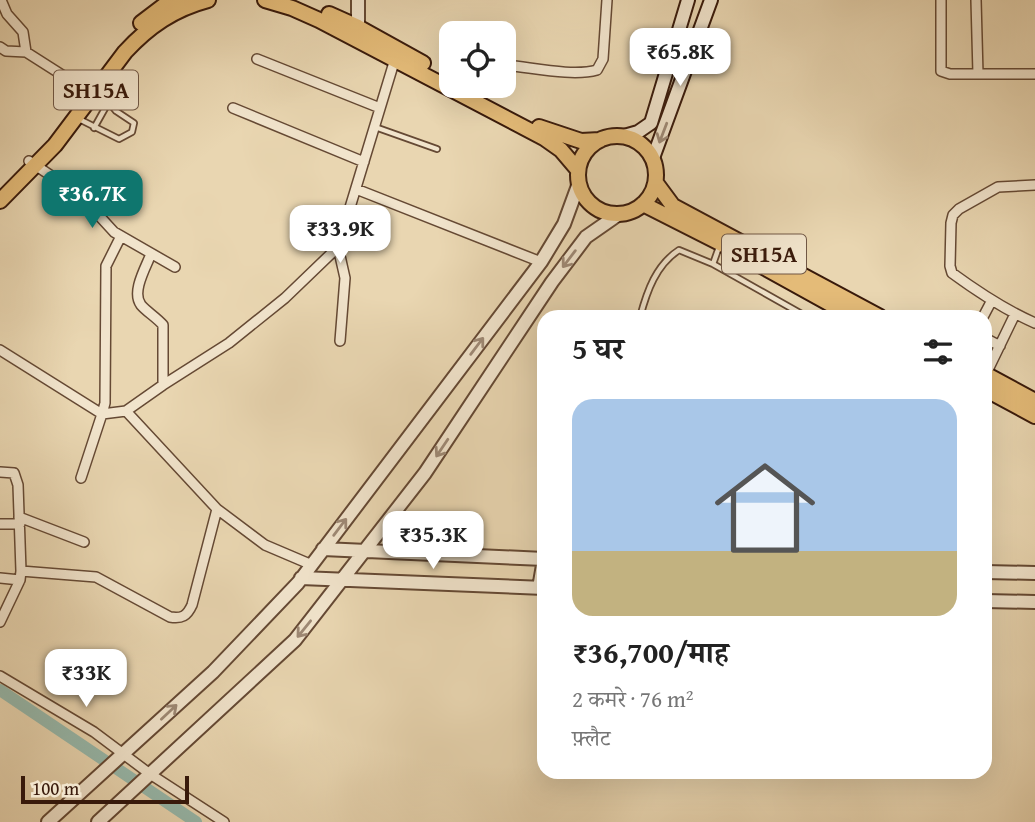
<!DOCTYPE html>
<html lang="hi">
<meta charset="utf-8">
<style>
body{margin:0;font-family:"Gentium Book Plus","Noto Serif Devanagari",serif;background:#f2f2f2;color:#222;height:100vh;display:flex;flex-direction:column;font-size:26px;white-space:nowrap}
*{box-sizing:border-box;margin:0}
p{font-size:23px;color:#767676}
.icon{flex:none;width:38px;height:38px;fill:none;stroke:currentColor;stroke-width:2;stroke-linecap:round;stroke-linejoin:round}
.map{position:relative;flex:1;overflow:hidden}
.sheet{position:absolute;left:537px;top:310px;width:455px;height:469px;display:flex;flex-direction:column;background:#fff;border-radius:21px;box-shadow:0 7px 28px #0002}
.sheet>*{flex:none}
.tools{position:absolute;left:439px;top:21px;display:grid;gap:14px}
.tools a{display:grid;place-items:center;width:77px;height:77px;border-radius:14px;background:#fff;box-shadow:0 7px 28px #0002;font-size:35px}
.scale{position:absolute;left:21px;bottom:18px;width:168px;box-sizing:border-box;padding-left:7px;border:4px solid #391a0b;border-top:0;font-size:19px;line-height:24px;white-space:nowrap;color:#391a0b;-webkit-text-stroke:5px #f1e4cc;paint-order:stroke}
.price{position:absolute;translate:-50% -60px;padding:0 16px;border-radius:14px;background:#fff;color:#222;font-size:23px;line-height:46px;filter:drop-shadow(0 2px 4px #0008)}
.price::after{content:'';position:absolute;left:50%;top:42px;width:21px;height:16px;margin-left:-10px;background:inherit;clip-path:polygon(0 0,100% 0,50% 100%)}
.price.selected{background:#0f766e;color:#fff}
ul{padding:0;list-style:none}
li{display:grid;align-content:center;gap:14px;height:371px;padding:0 35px}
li+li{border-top:2px solid #e0e0e0}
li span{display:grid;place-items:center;height:217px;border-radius:21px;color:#555}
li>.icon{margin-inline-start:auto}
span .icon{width:126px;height:126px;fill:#fffc;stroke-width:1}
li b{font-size:30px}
h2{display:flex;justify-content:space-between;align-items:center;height:84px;padding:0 35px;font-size:30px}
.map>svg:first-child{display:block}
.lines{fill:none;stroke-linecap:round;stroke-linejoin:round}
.canal{stroke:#97b9ac;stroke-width:12}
.service-casing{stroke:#654934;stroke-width:8}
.minor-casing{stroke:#654934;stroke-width:12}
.tertiary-casing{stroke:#654934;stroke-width:16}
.secondary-casing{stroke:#391a0b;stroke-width:16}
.primary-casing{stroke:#391a0b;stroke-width:18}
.service{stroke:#f1e4cc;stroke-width:4.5}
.minor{stroke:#f1e4cc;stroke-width:9}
.tertiary{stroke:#f1e4cc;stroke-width:12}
.secondary{stroke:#f1e4cc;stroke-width:12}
.primary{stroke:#e4bb78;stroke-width:14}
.oneway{stroke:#9e8975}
.labels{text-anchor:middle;stroke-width:6;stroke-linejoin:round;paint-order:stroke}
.shield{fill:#f1e4cc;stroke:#705745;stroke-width:2}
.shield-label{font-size:23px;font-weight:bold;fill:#391a0b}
</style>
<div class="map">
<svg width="1035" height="822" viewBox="0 0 1035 822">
<rect width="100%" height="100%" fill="#e9d6b1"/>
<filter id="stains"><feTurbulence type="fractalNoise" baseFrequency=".00286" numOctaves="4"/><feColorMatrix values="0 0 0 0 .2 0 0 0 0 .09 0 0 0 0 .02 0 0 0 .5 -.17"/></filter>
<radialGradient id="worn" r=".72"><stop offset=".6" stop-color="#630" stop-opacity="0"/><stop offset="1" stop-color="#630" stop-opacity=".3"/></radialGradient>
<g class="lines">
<!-- canal -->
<path class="canal" d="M0,690L196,822"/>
<defs>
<path id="service" d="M79,119L119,139L132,132L134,123L116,111L100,91
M375,127L437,149
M94,128L108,103
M719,247L713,264L807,317
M640,317C647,291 656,265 679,250L713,264"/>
<path id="minor" d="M1,0L7,14L23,32L26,52
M941,0V71L950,74H1035
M976,0L978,74
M0,47L6,51L26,52L92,94
M257,59L380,108
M504,65C530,67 572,77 597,70L603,59L607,0
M233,108L364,162
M29,161L80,195L114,232L175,267
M1035,185L998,187L959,209L953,215L951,223L950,266L952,273C978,292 1005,310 1035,323
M356,189L541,262
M121,236L106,266L105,403L102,414L126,411
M338,247L345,278L340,341
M151,254C146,267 131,292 141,305C147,312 156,317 163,325V385L126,411L217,509L265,545L312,565
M983,317L992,300
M985,338L1000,346
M0,350L102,414L81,478
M986,374L1015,314
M163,385L229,343L285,298L338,247L395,59
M0,472L14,473L18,485L21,571L20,580L0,622
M19,517L84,542
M0,524H20
M21,571L96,577L170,617C182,619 187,616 192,605L217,509
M0,578L20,580
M0,676L94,732L150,774L224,822"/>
<path id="tertiary" d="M358,27V0
M323,549L544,559
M985,572L1035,573
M301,578L544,588
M539,588L544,559
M985,601L1035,602
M48,822L213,672L298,583L541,262L564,224L579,183
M98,822L295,640L425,473L552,282L586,237L619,214"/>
<path id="secondary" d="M624,136L638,132L651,123L688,0
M653,158L711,0"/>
<path id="primary" d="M265,0L292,8L319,20L544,138L561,150L578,170
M329,14L358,27L423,63
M141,23L166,4L179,0
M539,127L581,141L600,140
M578 175a39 39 0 1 1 78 0a39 39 0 1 1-78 0Z
M656,183L673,206L880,317
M0,201L55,145L125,52C149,26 174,9 208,0
M643,204L720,243L854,317
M985,374L1035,401
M985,389L1035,416"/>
</defs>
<!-- service casing -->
<use href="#service" class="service-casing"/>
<!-- minor casing -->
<use href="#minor" class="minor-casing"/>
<!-- tertiary casing -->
<use href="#tertiary" class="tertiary-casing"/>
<!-- secondary casing -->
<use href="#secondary" class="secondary-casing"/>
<!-- primary casing -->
<use href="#primary" class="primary-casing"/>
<!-- service -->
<use href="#service" class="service"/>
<!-- minor -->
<use href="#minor" class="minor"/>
<!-- tertiary -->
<use href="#tertiary" class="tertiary"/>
<!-- secondary -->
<use href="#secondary" class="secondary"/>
<!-- primary -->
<use href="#primary" class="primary"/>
</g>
<!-- one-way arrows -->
<defs><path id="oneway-shaft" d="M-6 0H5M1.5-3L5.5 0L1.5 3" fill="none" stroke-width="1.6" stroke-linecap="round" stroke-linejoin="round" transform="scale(1.75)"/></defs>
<g class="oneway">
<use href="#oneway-shaft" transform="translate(663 133) rotate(111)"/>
<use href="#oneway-shaft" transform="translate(569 259) rotate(127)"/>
<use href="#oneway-shaft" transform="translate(477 346) rotate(-53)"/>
<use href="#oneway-shaft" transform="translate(442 448) rotate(124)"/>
<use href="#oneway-shaft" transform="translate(340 527) rotate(-53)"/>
<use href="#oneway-shaft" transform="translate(304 629) rotate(129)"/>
<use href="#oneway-shaft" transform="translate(169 712) rotate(-43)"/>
</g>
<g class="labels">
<!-- shield labels -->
<g class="shield">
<rect x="54" y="70.5" width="84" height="39" rx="5"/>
<rect x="722" y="234.5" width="84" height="39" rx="5"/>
</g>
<g class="shield-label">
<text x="96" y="98">SH15A</text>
<text x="764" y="262">SH15A</text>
</g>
</g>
<rect width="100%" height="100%" filter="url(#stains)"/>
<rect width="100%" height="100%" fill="url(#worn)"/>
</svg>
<div class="tools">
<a><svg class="icon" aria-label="locate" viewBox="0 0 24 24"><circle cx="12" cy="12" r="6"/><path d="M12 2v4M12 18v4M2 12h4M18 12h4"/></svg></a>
</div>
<div class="scale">100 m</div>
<b class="price" style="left:680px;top:88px">₹65.8K</b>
<b class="price selected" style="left:92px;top:230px">₹36.7K</b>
<b class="price" style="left:340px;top:265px">₹33.9K</b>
<b class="price" style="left:433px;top:571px">₹35.3K</b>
<b class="price" style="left:86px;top:709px">₹33K</b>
<section class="sheet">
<h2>5 घर<svg class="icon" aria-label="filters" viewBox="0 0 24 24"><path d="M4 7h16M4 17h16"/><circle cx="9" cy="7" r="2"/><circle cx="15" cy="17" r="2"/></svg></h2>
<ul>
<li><span style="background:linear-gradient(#a9c7e8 70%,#c2b280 0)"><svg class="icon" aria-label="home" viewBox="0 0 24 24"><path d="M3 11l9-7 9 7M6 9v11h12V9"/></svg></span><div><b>₹36,700/माह</b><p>2 कमरे · 76 m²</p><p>फ़्लैट</p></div></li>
</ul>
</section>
</div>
